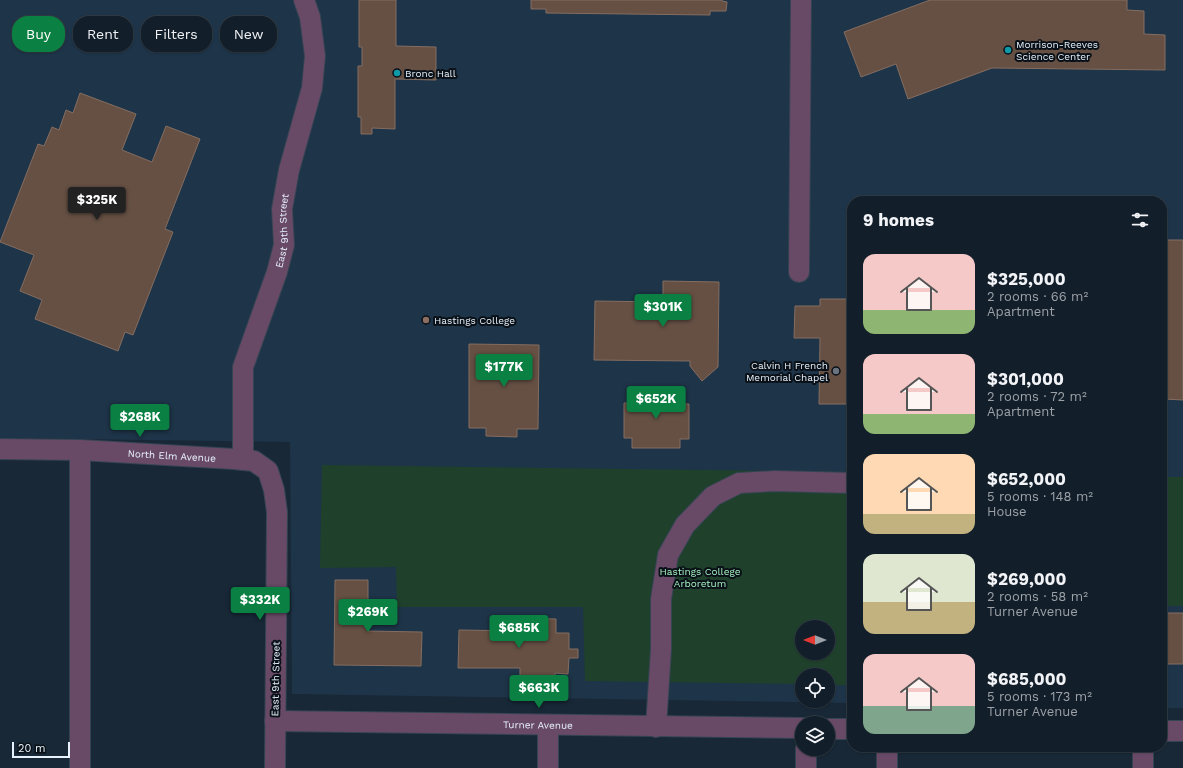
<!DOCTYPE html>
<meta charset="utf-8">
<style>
body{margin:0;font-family:"Work Sans",sans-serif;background:#1b2731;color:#f1f3f6;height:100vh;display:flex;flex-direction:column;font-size:15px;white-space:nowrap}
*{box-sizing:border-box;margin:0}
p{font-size:13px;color:#9ca2a8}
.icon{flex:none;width:22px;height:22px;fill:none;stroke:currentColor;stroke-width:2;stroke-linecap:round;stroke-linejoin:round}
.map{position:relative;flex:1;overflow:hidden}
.sheet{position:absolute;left:847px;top:196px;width:320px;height:556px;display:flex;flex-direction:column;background:#121e29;border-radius:16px;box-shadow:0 1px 3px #0004,0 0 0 1px #313c46}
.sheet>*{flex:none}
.top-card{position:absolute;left:12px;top:16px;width:380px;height:36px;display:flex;gap:8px}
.needle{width:26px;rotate:270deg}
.tools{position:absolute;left:795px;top:620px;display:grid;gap:8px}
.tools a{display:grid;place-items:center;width:40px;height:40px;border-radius:50%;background:#121e29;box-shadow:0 1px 3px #0004,0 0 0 1px #313c46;font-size:20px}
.scale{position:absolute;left:12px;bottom:10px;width:58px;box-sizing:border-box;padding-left:4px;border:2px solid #e8f2fc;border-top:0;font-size:11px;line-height:14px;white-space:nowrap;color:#e8f2fc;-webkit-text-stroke:3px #091017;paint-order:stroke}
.price{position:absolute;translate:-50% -34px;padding:0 9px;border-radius:4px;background:#0b8043;color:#fff;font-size:13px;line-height:26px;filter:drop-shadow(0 1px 2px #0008)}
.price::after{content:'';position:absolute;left:50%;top:24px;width:12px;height:9px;margin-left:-6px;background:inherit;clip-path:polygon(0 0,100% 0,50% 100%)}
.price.active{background:#222;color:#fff}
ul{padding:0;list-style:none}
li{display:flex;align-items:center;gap:12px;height:100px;padding:0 16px}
li span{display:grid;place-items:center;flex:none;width:112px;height:80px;border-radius:12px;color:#555}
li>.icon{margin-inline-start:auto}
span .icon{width:48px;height:48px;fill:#fffc;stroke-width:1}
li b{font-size:17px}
h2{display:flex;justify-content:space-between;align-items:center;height:48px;padding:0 16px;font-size:17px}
.chip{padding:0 14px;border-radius:16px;background:#121e29;box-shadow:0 1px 3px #0004,0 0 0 1px #313c46;font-size:14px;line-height:36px}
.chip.active{background:#0b8043;color:#fff}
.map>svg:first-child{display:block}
.built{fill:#1e3448;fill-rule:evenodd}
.green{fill:#1f412c;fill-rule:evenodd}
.building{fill:#665044;stroke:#846d61}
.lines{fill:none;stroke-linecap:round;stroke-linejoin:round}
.minor-casing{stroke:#354453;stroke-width:22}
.minor{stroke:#684a67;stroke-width:20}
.culture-dot{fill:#0f9aa8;stroke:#091017;stroke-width:1.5}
.education-dot{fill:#8d6e63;stroke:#091017;stroke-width:1.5}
.worship-dot{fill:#6b7280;stroke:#091017;stroke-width:1.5}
.labels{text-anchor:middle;stroke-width:4;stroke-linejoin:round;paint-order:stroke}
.poi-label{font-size:10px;fill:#e8f2fc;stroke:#091017;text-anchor:start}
.street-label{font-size:10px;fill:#e8f2fc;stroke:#091017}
.park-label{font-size:10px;fill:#a9f4c2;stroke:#091017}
</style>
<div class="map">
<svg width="1183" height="768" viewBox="0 0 1183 768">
<rect width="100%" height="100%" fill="#182837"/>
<!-- built -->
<path class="built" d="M0,0H1183V708H1162V201H852V703L292,694L290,442L0,438ZM802,627H828V653H802ZM802,675H828V701H802Z"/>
<!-- green -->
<path class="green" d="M322,465L852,472V685H828V675H802V684L585,681L583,607H397L396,567L320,568ZM802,627H828V653H802Z
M1162,477H1183V606H1162Z"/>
<!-- building -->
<path class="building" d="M359,0H396V46L436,47V80L395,79V129L372,128V134H361V117H358V66H362V47H359Z
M531,0H722V1L727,2L726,11H710V15L546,13V9H531Z
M930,0H1127V10L1144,11V34L1165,35V70L992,68L908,99L896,64L861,77L844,32Z
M80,93L136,114L122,150L152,162L166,126L200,139L165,229L173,232L133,335L125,332L118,351L35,319L42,300L20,291L34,255L0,242L38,144L44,146L52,127L59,130L66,110L73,113Z
M1166,240H1183V400L1164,399Z
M663,281L719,282L718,367L702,381L690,366V361L594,360L595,301L663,302Z
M820,299H852V404H819L820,338H794L795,306H820Z
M469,344L539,345L538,429H517V437L486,436V428H469Z
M632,392L683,393L682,404H689V439H680V448H632V438H624V403H631Z
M335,580H368V631L422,632L421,666L334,665Z
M1162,613H1183V664H1162Z
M520,618L556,619V633H569V649H578V658H569L568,674L555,673V679H520V668H458L459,630L520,631Z"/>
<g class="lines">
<defs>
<g id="minor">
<path d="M799,272L801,0"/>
<path id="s1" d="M0,449L80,450L234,459L254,461L268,471L274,490L277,512L275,768"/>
<path d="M80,450V768"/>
<path id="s2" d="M243,460V367L277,272L284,245L282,209L289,170L312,88L315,56L310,17L304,0"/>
<path id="s3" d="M275,721L802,728"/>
<path d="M656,727L661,649V599L668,555L685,525L713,496L739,483L775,481L852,483"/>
<path d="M828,729H852"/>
<path d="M1162,731H1183"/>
<path d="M548,768V725"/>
<path d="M806,768V749"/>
<path d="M887,768V747"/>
<path d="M1143,768V747"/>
</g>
</defs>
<!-- minor casing -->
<use href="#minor" class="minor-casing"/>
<!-- minor -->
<use href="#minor" class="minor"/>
</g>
<!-- markers -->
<g class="culture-dot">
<circle cx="1008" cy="50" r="4"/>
<circle cx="397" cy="73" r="4"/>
</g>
<circle class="education-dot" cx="426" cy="320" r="4"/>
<circle class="worship-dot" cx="836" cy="371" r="4"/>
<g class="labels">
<!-- poi labels -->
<g class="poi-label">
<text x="1016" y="48">Morrison-Reeves<tspan x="1016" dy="12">Science Center</tspan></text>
<text x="405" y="77">Bronc Hall</text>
<text x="434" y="324">Hastings College</text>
<text x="828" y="369" text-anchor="end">Calvin H French<tspan x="828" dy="12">Memorial Chapel</tspan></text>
</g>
<!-- street labels -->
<g class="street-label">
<text dy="4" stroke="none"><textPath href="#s2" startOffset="236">East 9th Street</textPath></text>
<text dy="4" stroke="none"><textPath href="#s1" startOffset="172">North Elm Avenue</textPath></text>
<text transform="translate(275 679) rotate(-89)" y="4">East 9th Street</text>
<text dy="4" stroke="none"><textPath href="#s3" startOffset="263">Turner Avenue</textPath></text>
</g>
<!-- park labels -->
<g class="park-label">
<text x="700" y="575">Hastings College<tspan x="700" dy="12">Arboretum</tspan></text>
</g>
</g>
</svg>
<div class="tools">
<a><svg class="needle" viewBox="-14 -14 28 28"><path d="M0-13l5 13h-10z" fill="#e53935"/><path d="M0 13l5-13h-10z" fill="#9ca2a8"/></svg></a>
<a><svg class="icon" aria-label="locate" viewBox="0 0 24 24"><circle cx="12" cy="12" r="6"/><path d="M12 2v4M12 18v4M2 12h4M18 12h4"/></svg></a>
<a><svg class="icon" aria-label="layers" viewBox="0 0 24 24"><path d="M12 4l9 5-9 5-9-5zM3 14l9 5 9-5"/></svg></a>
</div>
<div class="scale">20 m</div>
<b class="price active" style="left:97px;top:221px">$325K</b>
<b class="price" style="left:663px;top:328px">$301K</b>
<b class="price" style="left:504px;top:388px">$177K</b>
<b class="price" style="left:656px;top:420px">$652K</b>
<b class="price" style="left:140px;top:438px">$268K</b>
<b class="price" style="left:260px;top:621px">$332K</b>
<b class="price" style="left:368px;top:633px">$269K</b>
<b class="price" style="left:519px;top:649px">$685K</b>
<b class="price" style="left:539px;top:709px">$663K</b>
<div class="top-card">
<a class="chip active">Buy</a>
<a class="chip">Rent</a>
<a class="chip">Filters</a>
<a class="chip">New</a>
</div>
<section class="sheet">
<h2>9 homes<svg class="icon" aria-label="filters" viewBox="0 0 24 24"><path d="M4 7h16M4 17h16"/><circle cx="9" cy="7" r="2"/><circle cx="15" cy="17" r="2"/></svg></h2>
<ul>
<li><span style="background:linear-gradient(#f6c9c9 70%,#8fb573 0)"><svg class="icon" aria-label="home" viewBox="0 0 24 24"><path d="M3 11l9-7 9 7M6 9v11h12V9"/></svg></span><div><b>$325,000</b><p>2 rooms · 66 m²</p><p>Apartment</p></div></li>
<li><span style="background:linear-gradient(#f6c9c9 75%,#8fb573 0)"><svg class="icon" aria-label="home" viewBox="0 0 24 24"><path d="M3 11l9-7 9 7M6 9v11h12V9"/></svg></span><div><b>$301,000</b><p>2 rooms · 72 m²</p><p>Apartment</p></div></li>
<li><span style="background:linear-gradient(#ffd9b3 75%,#c2b280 0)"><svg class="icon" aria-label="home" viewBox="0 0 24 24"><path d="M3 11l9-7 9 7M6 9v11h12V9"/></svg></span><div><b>$652,000</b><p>5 rooms · 148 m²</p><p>House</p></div></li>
<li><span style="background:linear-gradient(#dfe7d0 60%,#c2b280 0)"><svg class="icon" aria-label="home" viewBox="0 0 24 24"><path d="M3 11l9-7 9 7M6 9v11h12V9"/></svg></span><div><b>$269,000</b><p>2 rooms · 58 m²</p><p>Turner Avenue</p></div></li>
<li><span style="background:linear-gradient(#f6c9c9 65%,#7fa58c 0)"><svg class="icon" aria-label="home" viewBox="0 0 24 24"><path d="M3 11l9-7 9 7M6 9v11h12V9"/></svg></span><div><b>$685,000</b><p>5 rooms · 173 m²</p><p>Turner Avenue</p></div></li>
</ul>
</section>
</div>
